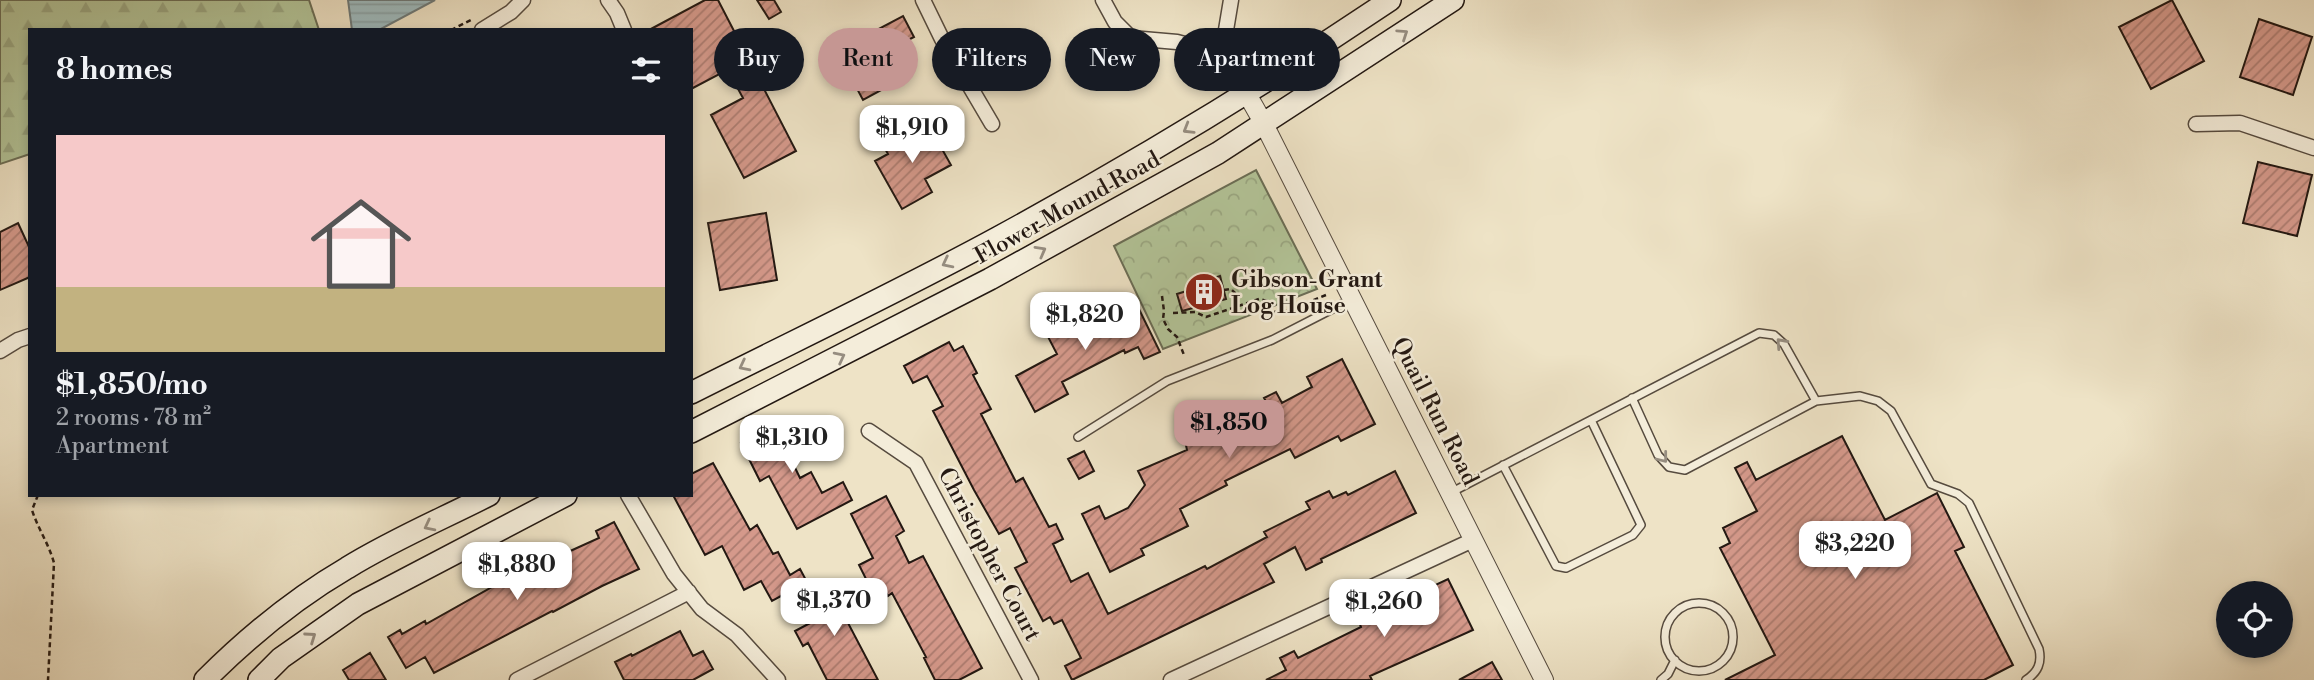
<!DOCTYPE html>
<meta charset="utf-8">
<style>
body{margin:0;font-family:"Libre Bodoni",serif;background:#242831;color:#f1f3f6;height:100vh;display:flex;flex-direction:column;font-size:26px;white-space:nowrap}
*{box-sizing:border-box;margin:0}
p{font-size:23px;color:#9ea1a6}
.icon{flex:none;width:38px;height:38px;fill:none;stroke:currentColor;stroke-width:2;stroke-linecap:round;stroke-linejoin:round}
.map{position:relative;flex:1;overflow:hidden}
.sheet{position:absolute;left:28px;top:28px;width:665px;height:469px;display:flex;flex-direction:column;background:#171b24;border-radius:0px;box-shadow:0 4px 10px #0003}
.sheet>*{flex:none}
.top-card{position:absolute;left:714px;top:28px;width:665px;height:63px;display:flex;gap:14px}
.tools{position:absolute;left:2216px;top:581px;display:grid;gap:14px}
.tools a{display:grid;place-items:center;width:77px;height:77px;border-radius:50%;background:#171b24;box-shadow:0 4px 10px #0003;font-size:35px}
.price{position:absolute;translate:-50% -60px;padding:0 16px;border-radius:14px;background:#fff;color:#222;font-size:23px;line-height:46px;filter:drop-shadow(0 2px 4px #0008)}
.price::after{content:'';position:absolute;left:50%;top:42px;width:21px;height:16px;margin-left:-10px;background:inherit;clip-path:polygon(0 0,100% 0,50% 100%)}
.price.active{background:#c59692;color:#111}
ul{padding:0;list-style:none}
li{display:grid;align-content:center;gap:14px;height:371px;padding:0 28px}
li+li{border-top:2px solid #363941}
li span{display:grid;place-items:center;height:217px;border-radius:0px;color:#555}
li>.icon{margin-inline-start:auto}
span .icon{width:126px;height:126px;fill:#fffc;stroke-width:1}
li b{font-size:30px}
h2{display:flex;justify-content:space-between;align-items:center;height:84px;padding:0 28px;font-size:30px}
.tag{padding:0 24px;border-radius:32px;background:#171b24;box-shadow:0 4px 10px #0003;font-size:24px;line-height:63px}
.tag.active{background:#c59692;color:#111}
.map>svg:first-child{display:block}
.forest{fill:url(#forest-firs);stroke:#6b6e56;stroke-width:2}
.park{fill:url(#park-crowns);stroke:#6b6e56;stroke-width:2}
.water{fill:url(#water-rules);stroke:#6d7a7a;stroke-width:2}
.building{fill:url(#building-hatch);stroke:#231812;stroke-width:2}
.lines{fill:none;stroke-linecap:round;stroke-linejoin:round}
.service-casing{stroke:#564b3f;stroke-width:10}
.minor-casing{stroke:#564b3f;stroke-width:17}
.tertiary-casing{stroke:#564b3f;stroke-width:20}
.secondary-casing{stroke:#231812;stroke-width:24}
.path{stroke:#231812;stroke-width:2.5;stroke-dasharray:5 3.5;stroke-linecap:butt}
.service{stroke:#f4edda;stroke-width:7}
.minor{stroke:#f4edda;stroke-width:14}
.tertiary{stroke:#f4edda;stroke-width:18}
.secondary{stroke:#f4edda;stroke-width:21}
.oneway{stroke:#968d80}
.labels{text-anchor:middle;stroke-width:5;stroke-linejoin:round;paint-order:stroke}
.street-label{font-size:23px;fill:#231812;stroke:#f4edda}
.poi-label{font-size:23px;font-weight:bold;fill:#231812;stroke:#f4edda;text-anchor:start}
</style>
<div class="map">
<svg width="2314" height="680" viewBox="0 0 2314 680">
<defs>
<pattern id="forest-firs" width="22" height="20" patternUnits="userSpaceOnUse" patternTransform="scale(1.75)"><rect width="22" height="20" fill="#b3c599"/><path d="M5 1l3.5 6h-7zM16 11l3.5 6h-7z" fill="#9aa883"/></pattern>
<pattern id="park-crowns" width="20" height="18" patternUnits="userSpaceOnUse" patternTransform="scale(1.75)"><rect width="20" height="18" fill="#b3c599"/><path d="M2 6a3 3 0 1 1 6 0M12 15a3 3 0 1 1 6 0" fill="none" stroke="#9aa883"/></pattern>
<pattern id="water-rules" width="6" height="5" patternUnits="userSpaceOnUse" patternTransform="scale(1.75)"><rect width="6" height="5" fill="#9ebbbf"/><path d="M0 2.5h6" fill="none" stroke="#88a0a3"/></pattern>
<pattern id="building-hatch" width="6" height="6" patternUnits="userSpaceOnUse" patternTransform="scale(1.75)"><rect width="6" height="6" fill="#d5998b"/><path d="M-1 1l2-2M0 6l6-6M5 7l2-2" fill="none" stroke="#ac7c70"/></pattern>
</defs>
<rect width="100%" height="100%" fill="#eee3c6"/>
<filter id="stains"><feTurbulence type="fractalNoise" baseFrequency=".00286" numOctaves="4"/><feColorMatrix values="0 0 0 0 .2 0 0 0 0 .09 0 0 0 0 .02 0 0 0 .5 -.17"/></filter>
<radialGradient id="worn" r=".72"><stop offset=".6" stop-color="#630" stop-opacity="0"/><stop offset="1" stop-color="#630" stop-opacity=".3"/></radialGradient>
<!-- forest -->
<path class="forest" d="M0,0H309L319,30H30V154L0,164Z"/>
<!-- park -->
<path class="park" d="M1256,170L1317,289L1163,349L1114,246Z"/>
<!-- water -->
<path class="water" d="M348,0H435L379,30H352Z"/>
<!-- building -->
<path class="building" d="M705,0H718L796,151L744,178L711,115L743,98L730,74L727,75L725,71L691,89V30H649Z
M757,0H774L781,12L769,19Z
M2172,0L2204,61L2151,89L2119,27Z
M903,16L914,37L894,47L909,75L863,100L837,51Z
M2259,19L2312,37L2293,95L2240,77Z
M929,126L951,165L925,179L932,192L902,209L875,161L888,154L879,138L890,132L897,144Z
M2258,162L2312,175L2297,236L2243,223Z
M766,213L777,280L720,290L708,223Z
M18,223L30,249V277L0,290V232Z
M1220,276L1226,299L1182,311L1177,294L1206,285L1207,280Z
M1134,299L1160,352L1144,359L1138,347L1125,353L1124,350L1062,382L1068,394L1035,412L1016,376L1057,354L1045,331L1077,315L1090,338L1112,327L1105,313Z
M949,342L954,351L963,346L977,373L973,375L991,409L981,414L1016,482L1023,478L1049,527L1056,524L1063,539L1053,544L1071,582L1088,573L1108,614L1205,566L1207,569L1267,537L1264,532L1310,509L1306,502L1329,491L1333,498L1346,492L1348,495L1395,471L1416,513L1321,559L1322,562L1306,570L1295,547L1264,564L1274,582L1072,680L1065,666L1081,658L1062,620L1054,624L1050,617L1043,621L1015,568L1027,562L1010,528L999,534L974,490L933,411L943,406L927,376L913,383L904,366Z
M1342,359L1375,424L1341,441L1338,436L1295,458L1290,449L1225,481L1227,485L1180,509L1188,526L1141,549L1144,555L1110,572L1082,514L1099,506L1105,519L1128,508L1145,485L1138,471L1187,450L1183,431L1197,424L1202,435L1267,403L1264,398L1276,392L1282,403L1312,387L1307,377Z
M794,417L804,438L785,447L800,478L811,472L822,493L843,482L852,500L797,529L769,476L760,481L741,443Z
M1842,436L1885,520L1937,493L1964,547L1955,551L2013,665L1984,680H1725L1775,655L1720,548L1730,543L1723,528L1757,511L1735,468L1747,462L1756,480Z
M1084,451L1094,471L1079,479L1068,459Z
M713,463L750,530L757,525L773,554L778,552L790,575L800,569L807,582L772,601L761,581L744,590L722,546L705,555L673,495H691V474Z
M886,496L904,531L896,536L909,563L923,556L982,668L959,680H935L924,658L926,657L892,593L888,596L881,584L871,589L859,565L873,558L851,514Z
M614,522L639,569L602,586L553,612L552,611L434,673L425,657L406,668L388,637L400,630L402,634L425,621L426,624L517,573L520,578L568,552L599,538L596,531Z
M1448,579L1473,630L1370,676L1372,680H1266L1286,670L1280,658L1294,651L1298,658L1361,627L1359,622L1411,599L1410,597Z
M830,582L850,621L848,623L878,680H827L808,643L803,646L795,631L814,621L802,597Z
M680,631L693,656L703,651L713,669L693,680H624L615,662L631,654L632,656Z
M370,653L386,680H349L343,670Z
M1492,662L1502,680H1459Z"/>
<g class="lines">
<defs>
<path id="service" d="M1632,398L1658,455L1669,467L1685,470L1816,401L1860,396L1878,401L1891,411L1931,484L1958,494L1969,503L2039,649C2042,663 2038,672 2026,680
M1078,437L1167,381L1272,340L1352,299
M1503,465L1556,566L1566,568L1633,535L1641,525L1591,420
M1452,492L1759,333L1774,335L1784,344L1816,401
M1665 637a34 34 0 1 1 68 0a34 34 0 1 1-68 0Z
M1661,680L1668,674L1675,660"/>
<path id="minor" d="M608,0L617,13L624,30
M923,0L942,39L992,124
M1103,0L1115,22L1131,38L1177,42L1222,54
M1231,0L1222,54L1247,94
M482,30L511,12L523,0
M2196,124L2240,123L2314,148
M0,351L18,340L30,336
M869,431L916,463L1031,680
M628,495L674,574L702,609L737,635L778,680
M517,680L689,592
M1171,680L1473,540"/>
<path id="tertiary" d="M1247,94L1264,124L1544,680"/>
<path id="secondary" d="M691,393C794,341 898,292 999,237C1133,164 1264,85 1390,0
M691,432L990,279L1218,153L1453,0
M205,680C248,637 294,599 347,568C392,540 442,519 489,495
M259,680L281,658L358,604L566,495"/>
</defs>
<!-- service casing -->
<use href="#service" class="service-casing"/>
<!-- minor casing -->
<use href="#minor" class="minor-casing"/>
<!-- tertiary casing -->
<use href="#tertiary" class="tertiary-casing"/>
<!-- secondary casing -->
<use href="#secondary" class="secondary-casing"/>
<!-- path -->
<path class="path" d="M451,30L471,20
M1224,290L1231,289L1235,293L1239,304
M1162,296L1164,311L1163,319L1168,329L1177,337L1184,355
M1173,313L1195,312L1206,317L1259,299L1267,301L1274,312L1287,311L1326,295
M38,495L32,510C38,529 49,544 54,563L48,680"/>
<!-- service -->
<use href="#service" class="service"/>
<!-- minor -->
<use href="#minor" class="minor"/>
<!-- tertiary -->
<use href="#tertiary" class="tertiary"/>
<!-- secondary -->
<use href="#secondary" class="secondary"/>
</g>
<!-- one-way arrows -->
<defs><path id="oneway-chevron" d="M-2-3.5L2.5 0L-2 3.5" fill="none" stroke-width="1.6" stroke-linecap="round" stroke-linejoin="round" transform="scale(1.75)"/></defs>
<g class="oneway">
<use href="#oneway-chevron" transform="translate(1403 34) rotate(-34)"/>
<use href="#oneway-chevron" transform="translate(1188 129) rotate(149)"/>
<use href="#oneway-chevron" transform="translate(1041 251) rotate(-29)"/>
<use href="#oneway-chevron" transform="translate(947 263) rotate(153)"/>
<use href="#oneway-chevron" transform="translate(1781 343) rotate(-132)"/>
<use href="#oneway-chevron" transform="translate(840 357) rotate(-27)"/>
<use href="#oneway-chevron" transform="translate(744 366) rotate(153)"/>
<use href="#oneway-chevron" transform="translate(1663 458) rotate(52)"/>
<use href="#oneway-chevron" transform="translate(429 526) rotate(153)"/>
<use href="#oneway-chevron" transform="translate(311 637) rotate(-35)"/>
</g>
<!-- icons -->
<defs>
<symbol id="building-disc" viewBox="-11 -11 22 22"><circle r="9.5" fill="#8f2418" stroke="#f4edda"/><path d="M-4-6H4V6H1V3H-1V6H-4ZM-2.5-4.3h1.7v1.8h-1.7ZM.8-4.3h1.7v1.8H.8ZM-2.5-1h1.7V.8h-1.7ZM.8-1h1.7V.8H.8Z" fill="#fff"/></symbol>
</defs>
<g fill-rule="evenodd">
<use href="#building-disc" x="1182" y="270" width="44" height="44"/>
</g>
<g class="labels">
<!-- street labels -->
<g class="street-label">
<text transform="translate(1067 207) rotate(-29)" y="8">Flower Mound Road</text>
<text transform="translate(1436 411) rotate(63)" y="8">Quail Run Road</text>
<text transform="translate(990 554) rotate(62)" y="8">Christopher Court</text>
</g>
<!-- poi labels -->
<g class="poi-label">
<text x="1231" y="287">Gibson-Grant<tspan x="1231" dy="26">Log House</tspan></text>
</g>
</g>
<rect width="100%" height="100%" filter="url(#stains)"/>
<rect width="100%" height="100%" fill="url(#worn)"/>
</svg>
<div class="tools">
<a><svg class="icon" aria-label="locate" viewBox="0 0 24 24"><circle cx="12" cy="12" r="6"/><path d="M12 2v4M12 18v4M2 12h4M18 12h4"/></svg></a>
</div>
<b class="price" style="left:912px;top:165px">$1,910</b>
<b class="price" style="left:1085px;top:352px">$1,820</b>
<b class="price active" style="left:1229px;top:460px">$1,850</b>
<b class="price" style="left:792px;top:475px">$1,310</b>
<b class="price" style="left:1855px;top:581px">$3,220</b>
<b class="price" style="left:517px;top:602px">$1,880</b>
<b class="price" style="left:834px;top:638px">$1,370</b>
<b class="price" style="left:1384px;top:639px">$1,260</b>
<div class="top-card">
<a class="tag">Buy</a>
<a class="tag active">Rent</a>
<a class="tag">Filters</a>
<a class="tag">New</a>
<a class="tag">Apartment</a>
</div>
<section class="sheet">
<h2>8 homes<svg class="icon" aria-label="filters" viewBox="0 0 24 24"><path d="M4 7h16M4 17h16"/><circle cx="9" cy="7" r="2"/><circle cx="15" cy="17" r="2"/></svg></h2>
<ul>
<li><span style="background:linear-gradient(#f6c9c9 70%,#c2b280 0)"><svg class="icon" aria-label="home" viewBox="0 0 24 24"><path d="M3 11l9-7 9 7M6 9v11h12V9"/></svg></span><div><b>$1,850/mo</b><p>2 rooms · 78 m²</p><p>Apartment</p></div></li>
</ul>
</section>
</div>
